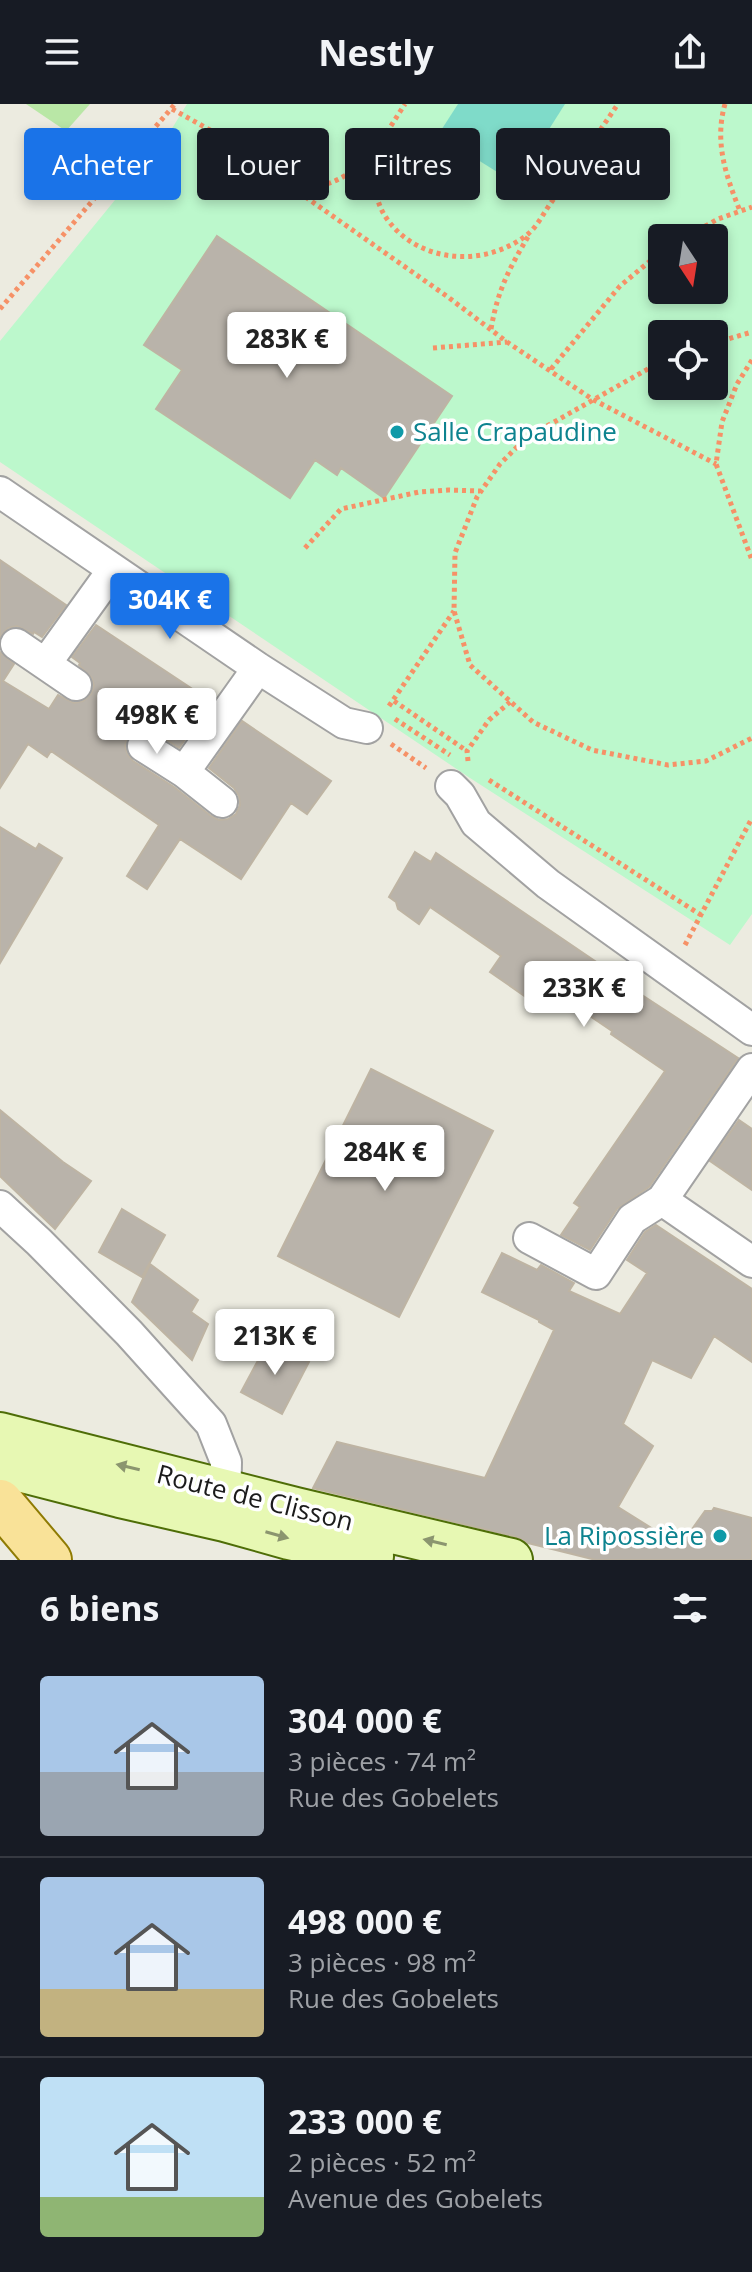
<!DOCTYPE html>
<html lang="fr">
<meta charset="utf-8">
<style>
body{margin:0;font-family:"Open Sans",sans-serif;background:#20242c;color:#f1f3f6;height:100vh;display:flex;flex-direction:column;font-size:30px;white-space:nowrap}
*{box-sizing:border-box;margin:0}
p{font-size:26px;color:#9ea1a6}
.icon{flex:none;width:44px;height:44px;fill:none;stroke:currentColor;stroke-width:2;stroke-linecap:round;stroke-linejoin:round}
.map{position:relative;height:1456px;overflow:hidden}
.details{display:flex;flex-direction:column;background:#171b24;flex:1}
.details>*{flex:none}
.top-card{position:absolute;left:24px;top:24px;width:704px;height:72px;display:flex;gap:16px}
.needle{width:52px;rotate:168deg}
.buttons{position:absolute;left:648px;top:120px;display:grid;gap:16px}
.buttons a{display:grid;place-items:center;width:80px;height:80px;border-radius:8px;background:#171b24;box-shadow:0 4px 12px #0003;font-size:40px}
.price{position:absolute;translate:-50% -68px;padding:0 18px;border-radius:8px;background:#fff;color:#222;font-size:26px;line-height:52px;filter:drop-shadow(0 2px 4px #0008)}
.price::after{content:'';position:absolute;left:50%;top:48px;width:24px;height:18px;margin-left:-12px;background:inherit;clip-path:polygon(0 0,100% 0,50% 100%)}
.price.current{background:#1a73e8;color:#fff}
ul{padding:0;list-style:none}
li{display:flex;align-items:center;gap:24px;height:200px;padding:0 40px}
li+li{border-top:2px solid #363941}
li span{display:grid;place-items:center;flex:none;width:224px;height:160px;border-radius:8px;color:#555}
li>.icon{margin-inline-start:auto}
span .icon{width:96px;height:96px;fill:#fffc;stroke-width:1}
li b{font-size:34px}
h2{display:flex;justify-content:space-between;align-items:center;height:96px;padding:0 40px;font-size:34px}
.tag{padding:0 28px;border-radius:8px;background:#171b24;box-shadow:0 4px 12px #0003;font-size:28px;line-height:72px}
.tag.current{background:#1a73e8;color:#fff}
header{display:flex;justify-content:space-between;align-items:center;height:104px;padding:0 40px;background:#171b24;font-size:36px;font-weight:700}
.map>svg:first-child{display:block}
.grass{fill:#b9e7a6}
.park{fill:#bcf8cc;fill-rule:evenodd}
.pitch{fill:#7fdbc9}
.building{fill:#b9b3aa;stroke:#beb4a3;stroke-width:2}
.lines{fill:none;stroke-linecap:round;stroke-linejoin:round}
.street-casing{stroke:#a2a2a2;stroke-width:34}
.secondary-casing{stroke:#4e6d07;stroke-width:46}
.primary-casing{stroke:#8f7b03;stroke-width:48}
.path{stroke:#f69167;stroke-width:5;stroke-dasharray:4 4;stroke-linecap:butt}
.street{stroke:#fff;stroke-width:30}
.secondary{stroke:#e7f8b3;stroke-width:42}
.primary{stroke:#f9e298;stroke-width:44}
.oneway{fill:#8b956f}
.culture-dot{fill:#0f9aa8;stroke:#fff;stroke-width:3}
.labels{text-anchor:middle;stroke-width:7;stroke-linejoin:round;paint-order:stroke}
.culture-label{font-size:26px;fill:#0d838f;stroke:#fff;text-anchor:start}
.street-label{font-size:26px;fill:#1b1b1b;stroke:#fff}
</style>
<header><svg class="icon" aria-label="menu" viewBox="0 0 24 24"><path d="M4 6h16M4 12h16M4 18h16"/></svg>Nestly<svg class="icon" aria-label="share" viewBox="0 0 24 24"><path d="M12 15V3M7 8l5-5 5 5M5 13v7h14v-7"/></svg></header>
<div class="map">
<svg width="752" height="1456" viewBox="0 0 752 1456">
<rect width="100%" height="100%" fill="#ecebe0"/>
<!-- grass -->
<path class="grass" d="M26,0H90L66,27Z"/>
<!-- park -->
<path class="park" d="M187,0H752V810L730,841L470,674L0,358V237L168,31ZM662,134H714V186H662ZM662,230H714V282H662Z"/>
<!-- pitch -->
<path class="pitch" d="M458,0H565L515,79L438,31Z"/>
<!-- building -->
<path class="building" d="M217,132L452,292L384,394L341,364L337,371L315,356L290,394L156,305L182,266L144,241Z
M0,456L66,501L42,533L34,528L33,530L17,522L8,524L0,533Z
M96,521L212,598L179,644L153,627L143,624L134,626L128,632L125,642L128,651L133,657L174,683L211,712L219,716L228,715L236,710L240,701L239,692L234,684L209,664L242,617L331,677L307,710L291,699L241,775L180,735L147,785L127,772L159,721L51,647L47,653L28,640L0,684V548L14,560L3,577L49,605L58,591L74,599L83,597L91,590L94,582L92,574L79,561L80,559L72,553Z
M0,723L36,745L39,740L62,754L0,859Z
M415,748L431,758L436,749L620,874L619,876L738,954L649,1083L617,1105L590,1146L561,1131L580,1103L574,1099L665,967L611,930L612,927L537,876L526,893L490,868L501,852L430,803L419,820L398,805L396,798L389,793Z
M371,965L493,1027L399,1213L278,1152Z
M0,1006L63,1058L91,1077L55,1125L0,1072Z
M739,1016L752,1025V1086L710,1057Z
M122,1105L165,1131L142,1173L99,1148Z
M656,1121L752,1185V1258L714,1232L691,1274L652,1256L623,1320L653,1342L618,1403L680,1442L705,1407H712L714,1404L752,1414V1456H596L528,1439L517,1433L313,1384L337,1338L485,1374L554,1226L539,1218V1216L482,1188L502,1149L537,1166L541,1161L574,1179L569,1187L620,1210L647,1169L627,1156L645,1128Z
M150,1160L198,1196L191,1208L208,1220L192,1256L132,1198Z
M269,1236L309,1258L282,1310L241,1288Z"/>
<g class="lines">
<defs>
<path id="street" d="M0,388L258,564L344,619L367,624
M16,540L76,581
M46,559L113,466
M143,642L184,668L222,698
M184,668L258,564
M451,682L460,691L476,719L548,780L752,926
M662,1096L752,1158
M0,1102L39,1138L129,1229L211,1320L226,1358L225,1406
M529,1134L596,1170L632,1115L662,1096L752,965"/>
<path id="secondary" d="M0,1330L296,1405L511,1456
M0,1361L120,1392L225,1416L289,1434L372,1452"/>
<path id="primary" d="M0,1398L49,1456"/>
</defs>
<!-- street casing -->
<use href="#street" class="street-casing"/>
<!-- secondary casing -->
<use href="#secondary" class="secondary-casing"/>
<!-- primary casing -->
<use href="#primary" class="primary-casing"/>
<!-- path -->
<path class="path" d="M725,0C714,38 726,72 740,107
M172,5L210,26L448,193L507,238L592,295L716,360
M371,51C373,72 374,97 387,115C419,160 486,164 528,130C538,122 545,106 553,96C575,64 596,32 618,0
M296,87C307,85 317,83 327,80C366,67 384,32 405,0
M684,134L718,115L752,103
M0,205L175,0
M491,225C498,185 509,165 529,131
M714,239L752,228
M433,244L507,238
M752,256L737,280L722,318L716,360L752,456
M662,257L540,326L518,342L500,360L477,393L455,449L454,507L470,561L533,618L592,646L668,661L706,657L752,634
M551,265L620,182L662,147
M305,444L341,405L419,388L448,386L480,387
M394,597L467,647
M389,602L454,507
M395,615L450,651
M391,640L426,664
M468,657L467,647L489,616L510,598
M489,676L701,811
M685,841L752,714"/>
<!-- street -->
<use href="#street" class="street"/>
<!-- secondary -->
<use href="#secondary" class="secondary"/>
<!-- primary -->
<use href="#primary" class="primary"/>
</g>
<!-- one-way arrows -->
<defs><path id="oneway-solid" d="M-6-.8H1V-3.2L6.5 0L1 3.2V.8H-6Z" transform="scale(2)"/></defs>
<g class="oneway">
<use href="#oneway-solid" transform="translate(128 1363) rotate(-167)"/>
<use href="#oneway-solid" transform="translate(277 1431) rotate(16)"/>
<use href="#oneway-solid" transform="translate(435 1438) rotate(-167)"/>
</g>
<!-- markers -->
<g class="culture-dot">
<circle cx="397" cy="328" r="8"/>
<circle cx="720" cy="1432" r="8"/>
</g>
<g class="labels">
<!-- culture labels -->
<g class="culture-label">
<text x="413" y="337">Salle Crapaudine</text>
<text x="704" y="1441" text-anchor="end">La Ripossière</text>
</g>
<!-- street labels -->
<g class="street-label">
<text transform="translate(255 1394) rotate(14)" y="9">Route de Clisson</text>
</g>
</g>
</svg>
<div class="buttons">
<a><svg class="needle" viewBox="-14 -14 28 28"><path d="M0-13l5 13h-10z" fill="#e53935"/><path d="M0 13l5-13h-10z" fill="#9ea1a6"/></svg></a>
<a><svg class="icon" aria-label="locate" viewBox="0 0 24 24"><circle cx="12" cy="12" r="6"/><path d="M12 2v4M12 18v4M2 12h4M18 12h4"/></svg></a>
</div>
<b class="price" style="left:287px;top:276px">283K €</b>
<b class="price current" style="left:170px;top:537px">304K €</b>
<b class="price" style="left:157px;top:652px">498K €</b>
<b class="price" style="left:584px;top:925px">233K €</b>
<b class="price" style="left:385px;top:1089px">284K €</b>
<b class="price" style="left:275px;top:1273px">213K €</b>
<div class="top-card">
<a class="tag current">Acheter</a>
<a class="tag">Louer</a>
<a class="tag">Filtres</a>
<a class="tag">Nouveau</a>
</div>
</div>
<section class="details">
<h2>6 biens<svg class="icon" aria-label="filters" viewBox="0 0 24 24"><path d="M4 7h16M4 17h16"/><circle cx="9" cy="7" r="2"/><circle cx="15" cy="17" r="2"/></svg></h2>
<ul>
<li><span style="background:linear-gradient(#a9c7e8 60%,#9aa5b1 0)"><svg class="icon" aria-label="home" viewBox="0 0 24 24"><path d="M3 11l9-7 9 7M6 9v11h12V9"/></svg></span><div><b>304 000 €</b><p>3 pièces · 74 m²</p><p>Rue des Gobelets</p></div></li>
<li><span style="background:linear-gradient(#a9c7e8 70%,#c2b280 0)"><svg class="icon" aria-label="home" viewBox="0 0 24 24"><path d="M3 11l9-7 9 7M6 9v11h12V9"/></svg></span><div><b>498 000 €</b><p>3 pièces · 98 m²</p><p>Rue des Gobelets</p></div></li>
<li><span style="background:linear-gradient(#bfe0f5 75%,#8fb573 0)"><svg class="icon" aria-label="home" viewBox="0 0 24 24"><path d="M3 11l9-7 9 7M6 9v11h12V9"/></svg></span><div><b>233 000 €</b><p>2 pièces · 52 m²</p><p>Avenue des Gobelets</p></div></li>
</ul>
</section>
